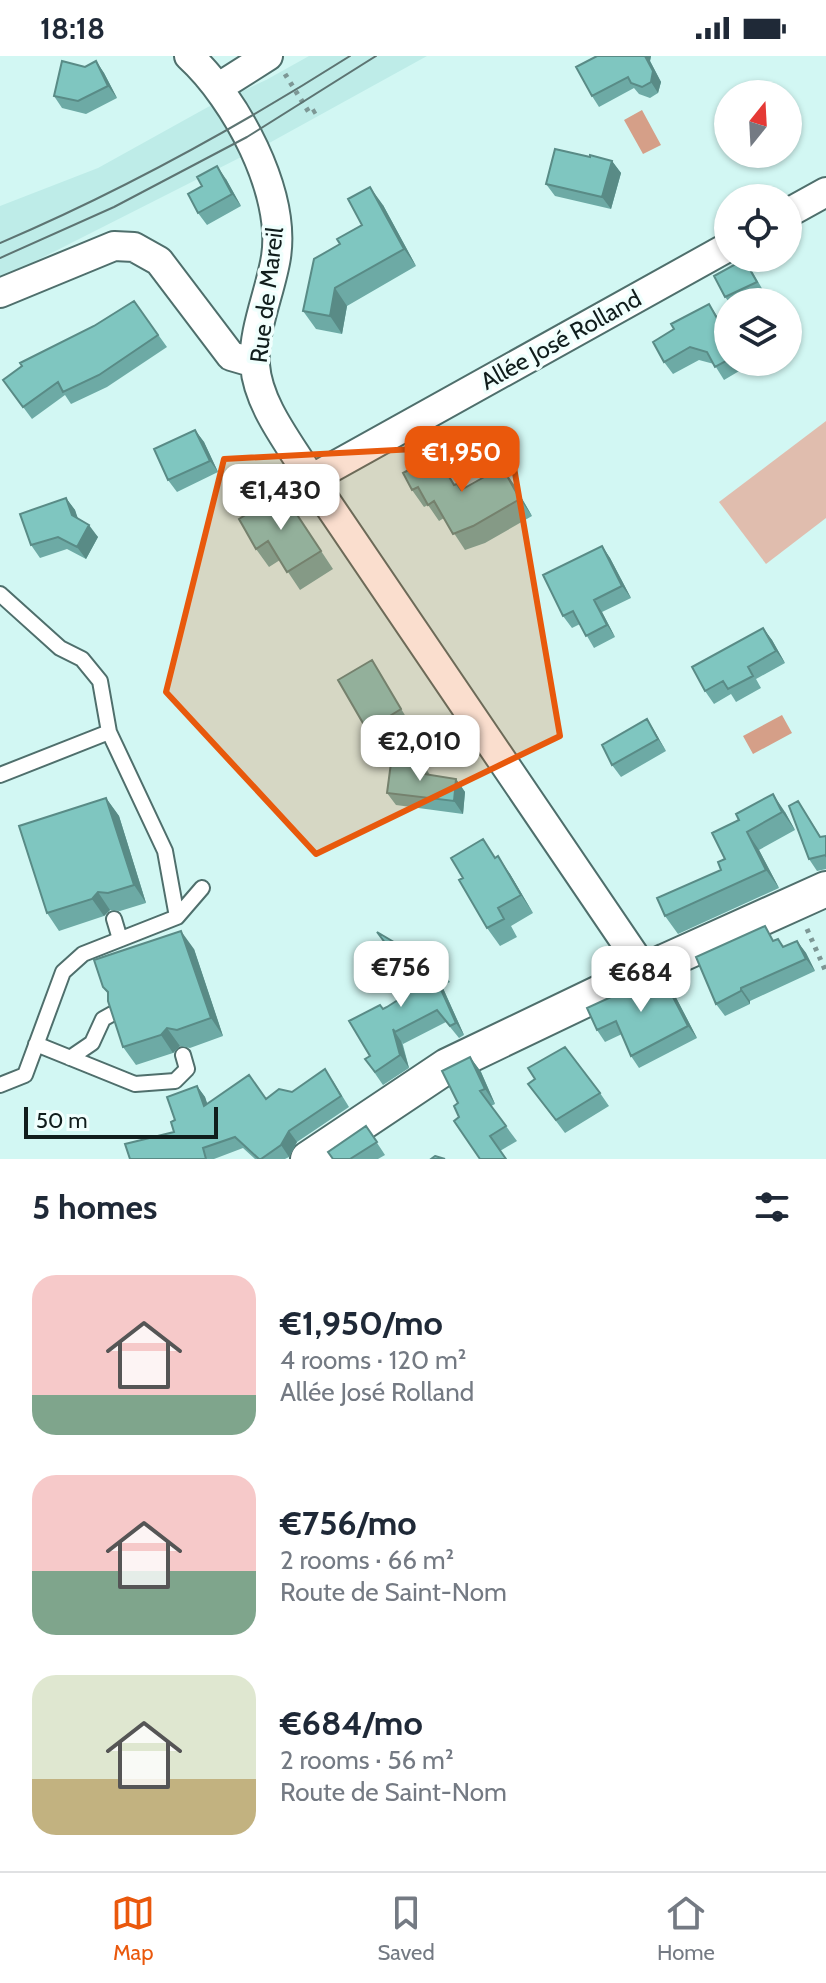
<!DOCTYPE html>
<meta charset="utf-8">
<style>
body{margin:0;font-family:Cabin,sans-serif;background:#f6f6f7;color:#1f2937;height:100vh;display:flex;flex-direction:column;font-size:30px;white-space:nowrap}
*{box-sizing:border-box;margin:0}
p{font-size:26px;color:#747a83}
.icon{flex:none;width:44px;height:44px;fill:none;stroke:currentColor;stroke-width:2;stroke-linecap:round;stroke-linejoin:round}
.map{position:relative;height:1103px;overflow:hidden}
.panel{display:flex;flex-direction:column;background:#fff;flex:1}
.panel>*{flex:none}
.needle{width:52px;rotate:18deg}
.buttons{position:absolute;left:714px;top:24px;display:grid;gap:16px}
.buttons a{display:grid;place-items:center;width:88px;height:88px;border-radius:50%;background:#fff;box-shadow:0 2px 6px #0004;font-size:40px}
.scale{position:absolute;left:24px;bottom:20px;width:194px;box-sizing:border-box;padding-left:8px;border:4px solid #101d1c;border-top:0;font-size:22px;line-height:28px;white-space:nowrap;color:#101d1c;-webkit-text-stroke:6px #f0fffd;paint-order:stroke}
.price{position:absolute;translate:-50% -68px;padding:0 18px;border-radius:16px;background:#fff;color:#222;font-size:26px;line-height:52px;filter:drop-shadow(0 2px 4px #0008)}
.price::after{content:'';position:absolute;left:50%;top:48px;width:24px;height:18px;margin-left:-12px;background:inherit;clip-path:polygon(0 0,100% 0,50% 100%)}
.price.current{background:#ea580c;color:#fff}
ul{padding:0;list-style:none}
li{display:flex;align-items:center;gap:24px;height:200px;padding:0 32px}
li span{display:grid;place-items:center;flex:none;width:224px;height:160px;border-radius:24px;color:#555}
li>.icon{margin-inline-start:auto}
span .icon{width:96px;height:96px;fill:#fffc;stroke-width:1}
li b{font-size:34px}
h2{display:flex;justify-content:space-between;align-items:center;height:96px;padding:0 32px;font-size:34px}
.status{display:flex;justify-content:space-between;align-items:center;height:56px;padding:0 40px;background:#fff;direction:ltr}
.status svg{height:22px;fill:currentColor}
.dock{display:flex;justify-content:space-around;align-items:center;height:112px;border-top:2px solid #e0e1e3;background:#fff;font-size:22px;color:#747a83}
.dock a{display:grid;justify-items:center;gap:4px}
.dock .current{color:#ea580c}
.map>svg:first-child{display:block}
.built{fill:#beece8}
.garden{fill:#e0bdae}
.water{fill:#d59f88}
.lines{fill:none;stroke-linecap:round;stroke-linejoin:round}
.service-casing{stroke:#4f6f6c;stroke-width:18}
.minor-casing{stroke:#4f6f6c;stroke-width:32}
.tertiary-casing{stroke:#4f6f6c;stroke-width:38}
.path{stroke:#7d9795;stroke-width:5;stroke-dasharray:4 6;stroke-linecap:butt}
.service{stroke:#fff;stroke-width:14}
.minor{stroke:#fff;stroke-width:28}
.tertiary{stroke:#fff;stroke-width:34}
.tram{stroke:#5d7472;stroke-width:2}
.wall{fill:#6daaa5}
.shaded-wall{fill:#598b86}
.building{fill:#7fc6c0;stroke:#598b86;stroke-width:2}
.marked{fill:#e8590c;fill-opacity:0.2;stroke:#e8590c;stroke-width:6;stroke-linejoin:round}
.labels{text-anchor:middle;stroke-width:7;stroke-linejoin:round;paint-order:stroke}
.street-label{font-size:24px;fill:#101d1c;stroke:#f0fffd}
</style>
<div class="status"><b>18:18</b><svg viewBox="0 0 49 12"><path d="M0 12V9h3v3zM5 12V6h3v6zM10 12V3h3v9zM15 12V0h3v12zM26 1h20v11H26zM47 4h2v5h-2z"/></svg></div>
<div class="map">
<svg width="826" height="1103" viewBox="0 0 826 1103">
<rect width="100%" height="100%" fill="#d2f7f3"/>
<!-- built -->
<path class="built" d="M309,0H427L271,86L0,223V150L98,112L208,51L266,24Z"/>
<!-- garden -->
<path class="garden" d="M826,365V462L766,508L719,446Z"/>
<!-- water -->
<path class="water" d="M642,54L661,89L643,98L624,64Z
M782,659L792,677L753,698L743,680Z"/>
<g class="lines">
<defs>
<path id="service" d="M0,538L60,592L82,603L100,625L109,676
M0,719L109,676L165,795L177,861
M114,863L120,883
M36,988L135,1028L175,1025L187,1013L183,999
M70,1002L92,987L103,963L112,958
M0,1029L25,1019L63,916L83,898L177,861L202,832"/>
<path id="minor" d="M189,0C236,43 286,136 276,201C271,234 252,276 255,309C258,350 291,389 311,423L645,915
M219,31L268,0
M788,157L826,136
M0,237L114,190L134,191L159,205L231,300L255,307
M311,423L728,191"/>
<path id="tertiary" d="M308,1103L447,1010L666,905L826,833"/>
</defs>
<!-- service casing -->
<use href="#service" class="service-casing"/>
<!-- minor casing -->
<use href="#minor" class="minor-casing"/>
<!-- tertiary casing -->
<use href="#tertiary" class="tertiary-casing"/>
<!-- path -->
<path class="path" d="M285,18L310,58L320,52
M807,873L826,916"/>
<!-- service -->
<use href="#service" class="service"/>
<!-- minor -->
<use href="#minor" class="minor"/>
<!-- tertiary -->
<use href="#tertiary" class="tertiary"/>
<!-- tram -->
<path class="tram" d="M0,187C122,135 238,71 350,0
M0,202L114,151L247,81L376,0"/>
</g>
<!-- wall -->
<path class="wall" d="M597,0H651L650,5L661,26L658,37L650,42L639,38L634,32L599,51L592,40Z
M96,5L104,17L117,42L86,58L62,52L54,40L85,11Z
M590,101L612,105L621,117L611,153L555,140L546,128Z
M226,123L241,150L207,169L198,157Z
M383,149L416,210L347,250L342,278L316,273L303,255L340,188Z
M732,202H775L752,215L764,236L742,246H729L725,241L736,208Z
M134,245L167,291L107,331L71,348L65,339L32,363L3,324L94,270Z
M709,248L728,279V306H743L746,311L724,324L714,308L699,304L673,318L664,306L674,273Z
M195,374L204,386L218,416L177,436L168,424Z
M436,399L455,429L457,428L462,433L513,427L532,460L485,487L465,494L444,462L439,465L428,449L424,451L412,434Z
M282,436L333,513L300,534L280,504L269,511L256,493Z
M66,442L75,454L77,462L98,481L86,503L67,493L40,502L31,489Z
M602,490L610,502L631,542L602,556L615,581L594,592L580,568L572,572L563,560Z
M763,572L772,584L785,607L756,623L761,632L736,646L731,638L714,648L705,635Z
M372,604L409,666L376,686L367,674Z
M647,663L666,695L621,721L612,709Z
M425,711L430,719L456,723L465,736L463,758L396,749L387,737Z
M106,742L119,760L146,847L120,855L110,854L104,860L59,875L47,857Z
M798,745L821,781L826,780V813L817,815L809,803Z
M785,756L795,774L759,794L779,832L678,878L665,860L721,814L739,764L736,758Z
M496,801L510,818L533,857L511,870L517,881L500,890L487,872Z
M377,876L441,914L450,926L442,930L464,979L459,982L446,966L403,988L402,985L409,1012L383,1029L365,1003L370,1000L417,931Z
M778,883L784,891L797,885L806,897L815,915L750,945V948L725,960L716,948L774,885Z
M194,893L223,980L190,992L180,990L173,997L136,1009L123,991L108,938L103,931Z
M670,930L697,982L639,1012L631,1000L622,978L605,986L597,974Z
M470,1001L481,1016L495,1048L491,1050L517,1085L500,1095L459,1061L458,1047Z
M333,1025L349,1051L297,1086L289,1101L285,1103H255L243,1092L214,1103H130L174,1076L175,1064L197,1030L205,1041L207,1048L266,1042Z
M528,1028L600,1037L609,1050L565,1077Z
M366,1070L385,1099L378,1103H333Z"/>
<!-- shaded-wall -->
<path class="shaded-wall" d="M645,0H651L650,5L661,26L658,37L651,26Z
M96,5L104,17L117,42L108,30Z
M612,105L621,117L611,153L602,141Z
M217,110L226,123L241,150L232,138Z
M370,131L383,149L416,210L404,193Z
M335,232L347,250L342,278L330,260Z
M709,248L717,260L728,279V282Z
M195,374L204,386L218,416L210,405Z
M502,411L513,427L532,460L520,443Z
M66,442L75,454L81,471L72,459Z
M89,469L98,481L86,503L77,491Z
M602,490L610,502L631,542L622,530Z
M594,544L602,556L615,581L607,569Z
M763,572L772,584L785,607L776,595Z
M647,663L655,676L666,695L658,683Z
M456,723L465,736L463,758L454,745Z
M773,738L785,756L795,774L782,756Z
M106,742L119,760L146,847L134,829Z
M747,776L759,794L779,832L766,814Z
M498,800L510,818L533,857L521,839Z
M98,836L110,854L104,860L92,843Z
M181,875L194,893L223,980L211,962Z
M797,885L806,897L815,915L806,903Z
M434,918L442,930L464,979L456,967Z
M661,918L670,930L697,982L688,970Z
M741,932L750,945V948L741,935Z
M167,972L180,990L173,997L161,979Z
M393,973L401,985L409,1012L400,999Z
M470,1001L481,1016L495,1048L485,1033Z
M197,1030L205,1041L212,1061L204,1050Z
M289,1075L297,1086L289,1101L281,1089Z"/>
<!-- building -->
<path class="building" d="M597,0H645L653,15L651,26L642,31L631,27L628,21L592,40L576,11Z
M62,5L85,11L96,5L108,30L78,45L54,40Z
M555,93L590,101V99L612,105L602,141L546,128Z
M217,110L232,138L198,157L188,138L202,130L197,121Z
M370,131L404,193L335,232L330,260L303,255L314,203L340,188L337,183L362,169L348,143Z
M732,202H751L745,205L757,226L725,241L714,220L736,208Z
M134,245L158,279L99,319L63,336L58,326L23,351L3,324L22,310L20,307L94,270Z
M709,248L728,282V304L715,311L707,296L690,291L664,306L653,286L674,273L671,268Z
M195,374L210,405L168,424L154,393Z
M436,399L454,429L457,428L461,434L502,411L520,443L473,470L453,478L434,445L428,449L418,431L412,434L403,417Z
M282,436L321,495L287,516L268,485L256,493L239,463Z
M66,442L72,459L89,469L77,491L58,481L31,489L20,458Z
M602,490L622,530L594,544L607,569L586,580L573,555L563,560L543,519Z
M763,572L776,595L748,611L753,620L728,633L723,625L705,635L692,611Z
M372,604L401,653L367,674L338,624Z
M647,663L658,683L612,709L602,689Z
M391,707L425,711L424,718L456,723L454,745L387,737Z
M773,738L782,756L747,776L766,814L665,860L657,842L721,814L718,806L725,803L712,777L739,764L736,758Z
M106,742L134,829L108,837L98,836L92,843L47,857L19,770Z
M798,745L820,781L826,780V800L825,799L809,803L789,750Z
M483,783L495,802L498,800L521,839L498,852L504,863L487,872L459,824L463,822L451,802Z
M765,870L773,885L778,883L783,891L797,885L806,903L741,932V935L716,948L696,901Z
M181,875L211,962L177,974L167,972L161,979L123,991L108,945V936L103,931L94,904Z
M377,876L441,914L434,918L456,967L450,970L437,954L395,976L393,973L400,999L375,1016L365,1003L370,1000L349,965L380,949L383,953L387,951L418,931Z
M661,918L688,970L631,1000L616,965L597,974L587,952Z
M565,991L600,1037L556,1064L528,1028L535,1023L528,1012Z
M470,1001L485,1033L480,1035L506,1070L490,1080L506,1103H480L454,1065L459,1061L454,1050L458,1047L442,1015Z
M325,1013L341,1040L289,1075L281,1089L261,1103H259L235,1081L203,1092L206,1103H130L125,1088L174,1076L171,1066L175,1064L167,1041L197,1030L204,1050L249,1019L266,1043L279,1033L292,1036Z
M366,1070L377,1086L350,1103H333L328,1096Z
M435,1100L445,1103H431Z"/>
<!-- marked area -->
<path class="marked" d="M510,388L560,680L316,798L166,636L224,403Z"/>
<g class="labels">
<!-- street labels -->
<g class="street-label">
<text transform="translate(267 239) rotate(-83)" y="8">Rue de Mareil</text>
<text transform="translate(561 284) rotate(-29)" y="8">Allée José Rolland</text>
</g>
</g>
</svg>
<div class="buttons">
<a><svg class="needle" viewBox="-14 -14 28 28"><path d="M0-13l5 13h-10z" fill="#e53935"/><path d="M0 13l5-13h-10z" fill="#747a83"/></svg></a>
<a><svg class="icon" aria-label="locate" viewBox="0 0 24 24"><circle cx="12" cy="12" r="6"/><path d="M12 2v4M12 18v4M2 12h4M18 12h4"/></svg></a>
<a><svg class="icon" aria-label="layers" viewBox="0 0 24 24"><path d="M12 4l9 5-9 5-9-5zM3 14l9 5 9-5"/></svg></a>
</div>
<div class="scale">50 m</div>
<b class="price current" style="left:462px;top:438px">€1,950</b>
<b class="price" style="left:281px;top:476px">€1,430</b>
<b class="price" style="left:420px;top:727px">€2,010</b>
<b class="price" style="left:401px;top:953px">€756</b>
<b class="price" style="left:641px;top:958px">€684</b>
</div>
<section class="panel">
<h2>5 homes<svg class="icon" aria-label="filters" viewBox="0 0 24 24"><path d="M4 7h16M4 17h16"/><circle cx="9" cy="7" r="2"/><circle cx="15" cy="17" r="2"/></svg></h2>
<ul>
<li><span style="background:linear-gradient(#f6c9c9 75%,#7fa58c 0)"><svg class="icon" aria-label="home" viewBox="0 0 24 24"><path d="M3 11l9-7 9 7M6 9v11h12V9"/></svg></span><div><b>€1,950/mo</b><p>4 rooms · 120 m²</p><p>Allée José Rolland</p></div></li>
<li><span style="background:linear-gradient(#f6c9c9 60%,#7fa58c 0)"><svg class="icon" aria-label="home" viewBox="0 0 24 24"><path d="M3 11l9-7 9 7M6 9v11h12V9"/></svg></span><div><b>€756/mo</b><p>2 rooms · 66 m²</p><p>Route de Saint-Nom</p></div></li>
<li><span style="background:linear-gradient(#dfe7d0 65%,#c2b280 0)"><svg class="icon" aria-label="home" viewBox="0 0 24 24"><path d="M3 11l9-7 9 7M6 9v11h12V9"/></svg></span><div><b>€684/mo</b><p>2 rooms · 56 m²</p><p>Route de Saint-Nom</p></div></li>
</ul>
</section>
<nav class="dock">
<a class="current"><svg class="icon" aria-label="map" viewBox="0 0 24 24"><path d="M3 6l6-2 6 2 6-2v14l-6 2-6-2-6 2zM9 4v14M15 6v14"/></svg>Map</a>
<a><svg class="icon" aria-label="saved" viewBox="0 0 24 24"><path d="M7 4h10v16l-5-4-5 4z"/></svg>Saved</a>
<a><svg class="icon" aria-label="home" viewBox="0 0 24 24"><path d="M3 11l9-7 9 7M6 9v11h12V9"/></svg>Home</a>
</nav>
